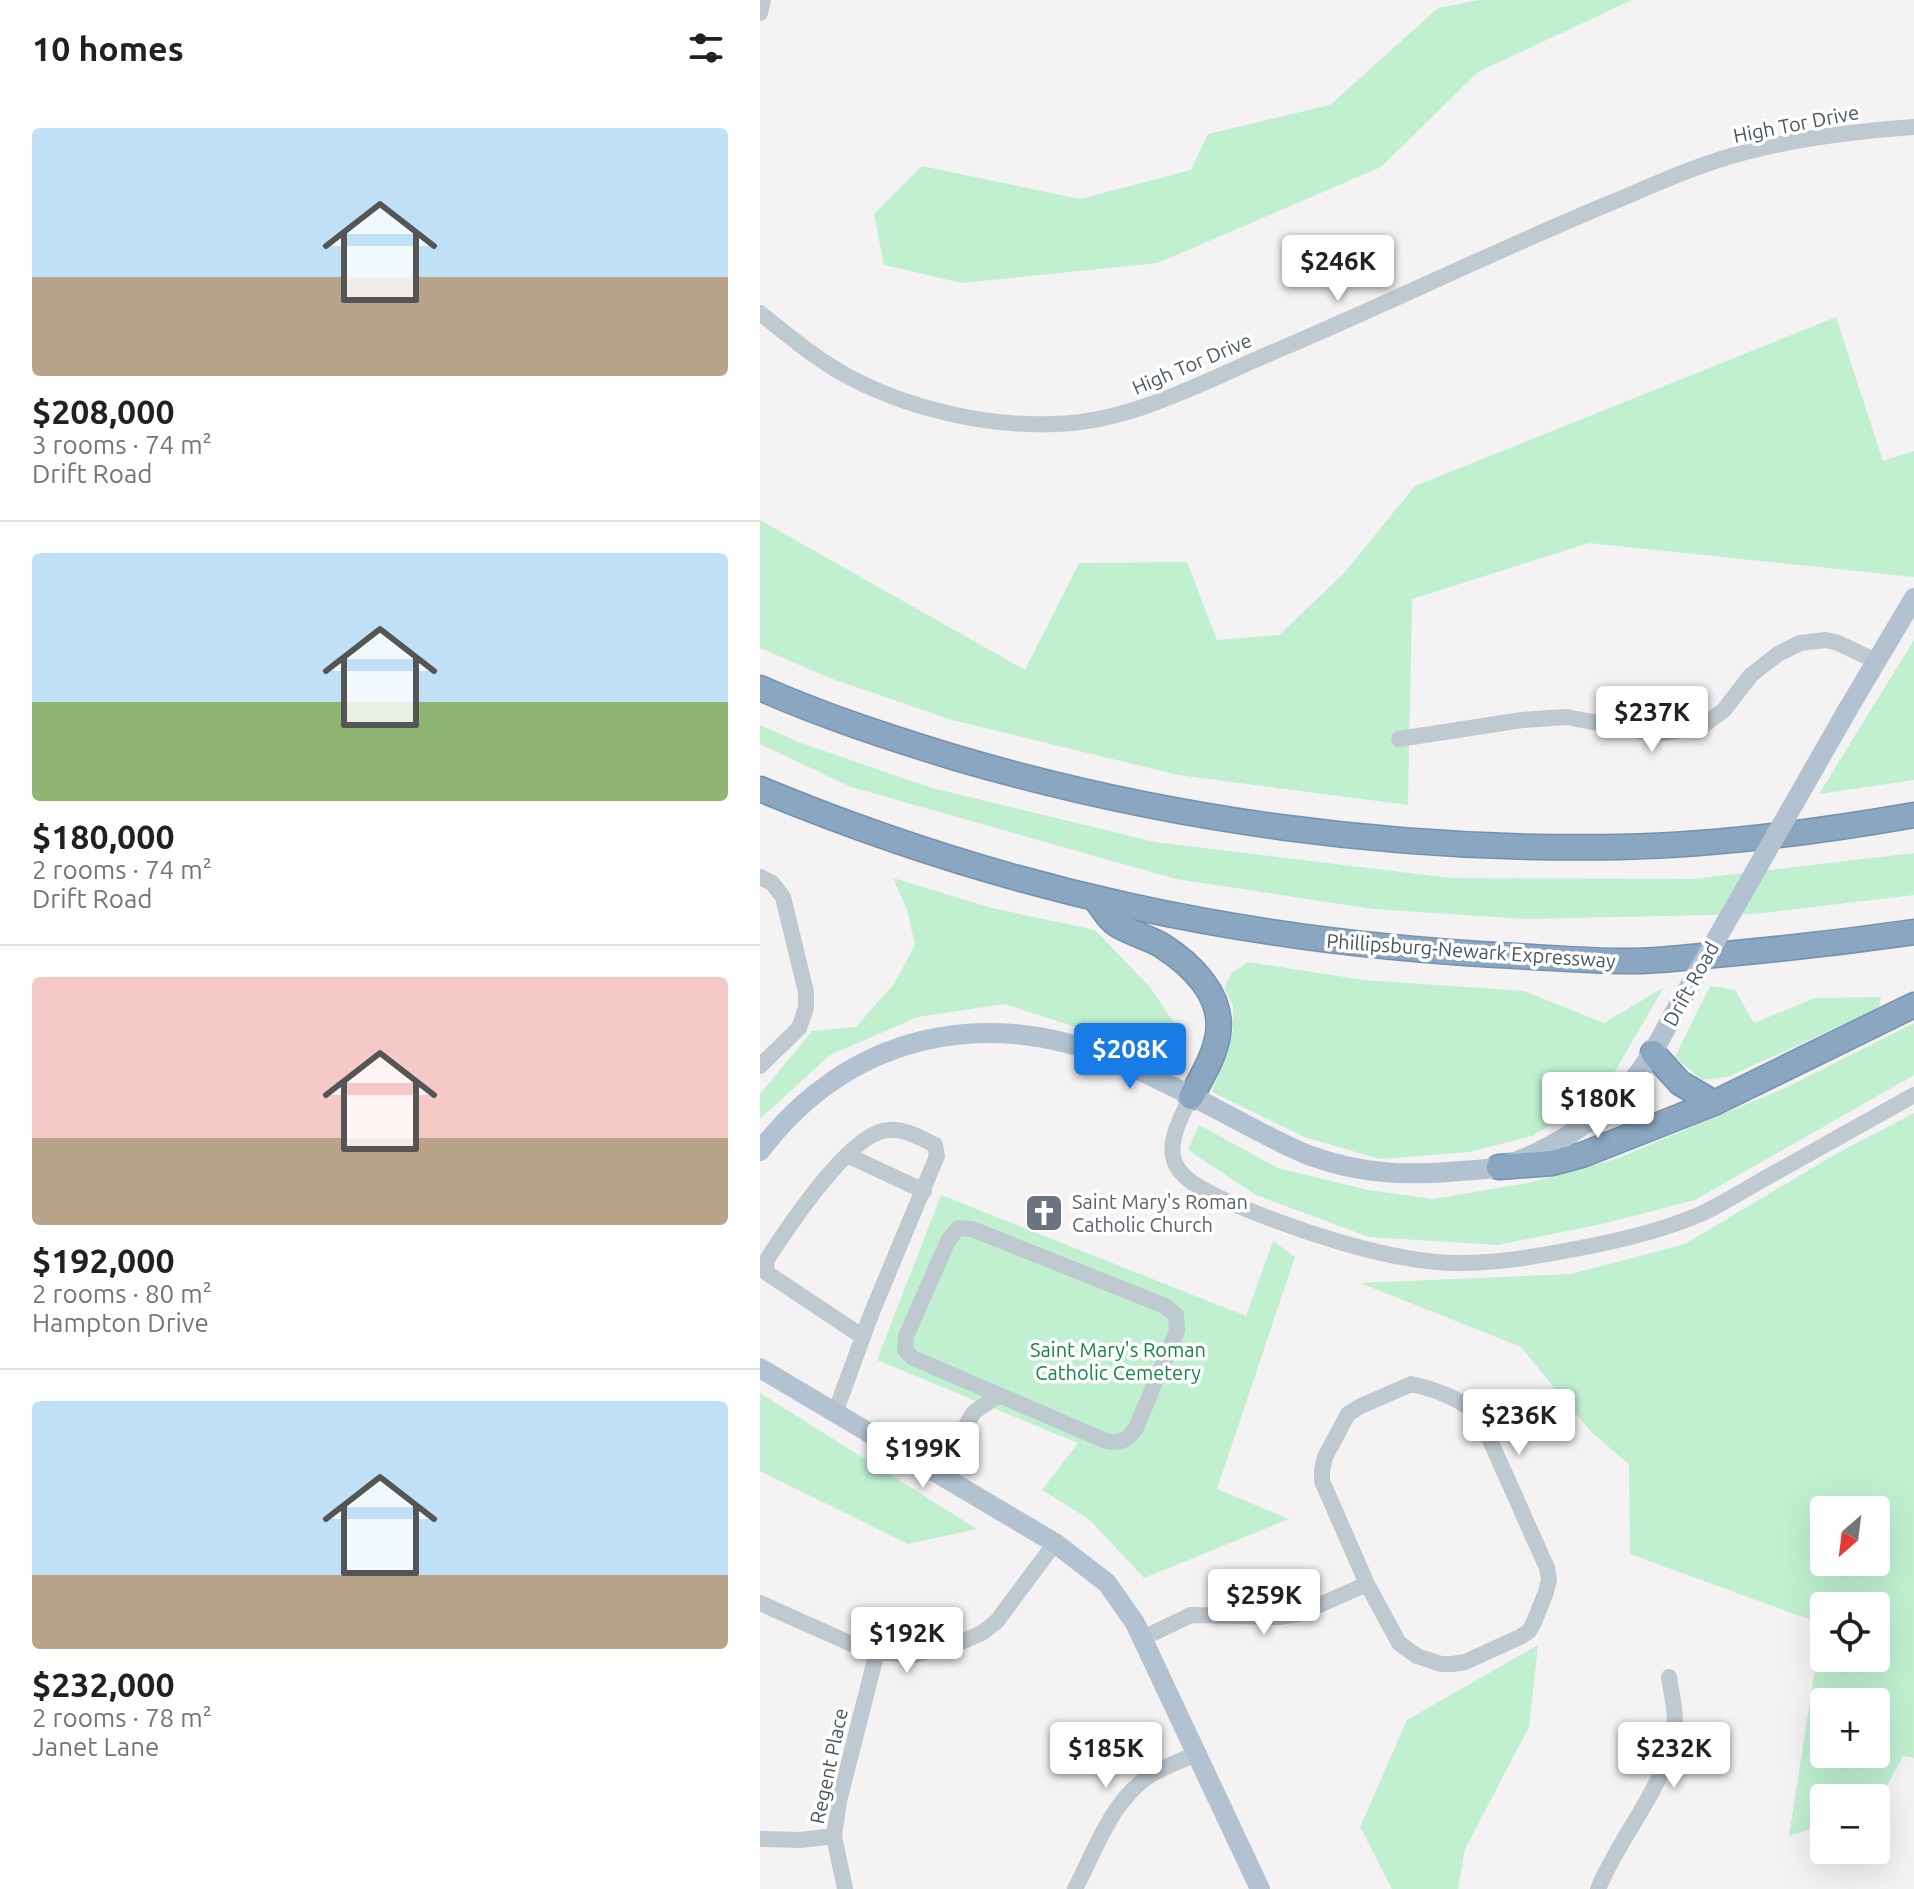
<!DOCTYPE html>
<meta charset="utf-8">
<style>
body{margin:0;font-family:Ubuntu,sans-serif;background:#f2f2f2;color:#202124;height:100vh;display:flex;flex-direction:column;font-size:30px;white-space:nowrap}
*{box-sizing:border-box;margin:0}
p{font-size:26px;color:#757577}
.icon{flex:none;width:44px;height:44px;fill:none;stroke:currentColor;stroke-width:2;stroke-linecap:round;stroke-linejoin:round}
.map{position:relative;flex:1;overflow:hidden}
.side{display:flex;flex-direction:column;background:#fff;width:760px}
.side>*{flex:none}
.needle{width:52px;rotate:208deg}
.controls{position:absolute;left:1050px;top:1496px;display:grid;gap:16px}
.controls a{display:grid;place-items:center;width:80px;height:80px;border-radius:8px;background:#fff;box-shadow:0 8px 32px #0002;font-size:40px}
.price{position:absolute;translate:-50% -68px;padding:0 18px;border-radius:8px;background:#fff;color:#222;font-size:26px;line-height:52px;filter:drop-shadow(0 2px 4px #0008)}
.price::after{content:'';position:absolute;left:50%;top:48px;width:24px;height:18px;margin-left:-12px;background:inherit;clip-path:polygon(0 0,100% 0,50% 100%)}
.price.current{background:#197ce6;color:#fff}
ul{padding:0;list-style:none}
li{display:grid;align-content:center;gap:16px;height:424px;padding:0 32px}
li+li{border-top:2px solid #e0e0e0}
li span{display:grid;place-items:center;height:248px;border-radius:8px;color:#555}
li>.icon{margin-inline-start:auto}
span .icon{width:144px;height:144px;fill:#fffc;stroke-width:1}
li b{font-size:34px}
h2{display:flex;justify-content:space-between;align-items:center;height:96px;padding:0 32px;font-size:34px}
main{display:flex;flex:1;min-height:0}
.map>svg:first-child{display:block}
.green{fill:#c1f0d1;fill-rule:evenodd}
.lines{fill:none;stroke-linecap:round;stroke-linejoin:round}
.highway-casing{stroke:#7592ac;stroke-width:27}
.minor{stroke:#bfc9d0;stroke-width:16}
.major{stroke:#b2c2d0;stroke-width:20}
.highway{stroke:#8aa6c0;stroke-width:24}
.major-bridge{stroke:#b2c2d0;stroke-width:20}
.labels{text-anchor:middle;stroke-width:7;stroke-linejoin:round;paint-order:stroke}
.street-label{font-size:20px;fill:#49565f;stroke:#fff}
.worship-label{font-size:20px;fill:#5b616d;stroke:#fff;text-anchor:start}
.park-label{font-size:20px;fill:#178348;stroke:#fff}
</style>
<main>
<section class="side">
<h2>10 homes<svg class="icon" aria-label="filters" viewBox="0 0 24 24"><path d="M4 7h16M4 17h16"/><circle cx="9" cy="7" r="2"/><circle cx="15" cy="17" r="2"/></svg></h2>
<ul>
<li><span style="background:linear-gradient(#bfe0f5 60%,#b9a48a 0)"><svg class="icon" aria-label="home" viewBox="0 0 24 24"><path d="M3 11l9-7 9 7M6 9v11h12V9"/></svg></span><div><b>$208,000</b><p>3 rooms · 74 m²</p><p>Drift Road</p></div></li>
<li><span style="background:linear-gradient(#bfe0f5 60%,#8fb573 0)"><svg class="icon" aria-label="home" viewBox="0 0 24 24"><path d="M3 11l9-7 9 7M6 9v11h12V9"/></svg></span><div><b>$180,000</b><p>2 rooms · 74 m²</p><p>Drift Road</p></div></li>
<li><span style="background:linear-gradient(#f6c9c9 65%,#b9a48a 0)"><svg class="icon" aria-label="home" viewBox="0 0 24 24"><path d="M3 11l9-7 9 7M6 9v11h12V9"/></svg></span><div><b>$192,000</b><p>2 rooms · 80 m²</p><p>Hampton Drive</p></div></li>
<li><span style="background:linear-gradient(#bfe0f5 70%,#b9a48a 0)"><svg class="icon" aria-label="home" viewBox="0 0 24 24"><path d="M3 11l9-7 9 7M6 9v11h12V9"/></svg></span><div><b>$232,000</b><p>2 rooms · 78 m²</p><p>Janet Lane</p></div></li>
</ul>
</section>
<div class="map">
<svg width="1154" height="1889" viewBox="0 0 1154 1889">
<rect width="100%" height="100%" fill="#f4f2f2"/>
<!-- green -->
<path class="green" d="M719,0H872L718,72L621,167L398,263L202,283L124,265L114,214L162,166L320,199L431,170L448,134L570,105L678,8Z
M1076,317L1123,461L1154,451V577L829,543L652,599L648,805L418,775L192,720L67,677L0,648V520L265,670L319,563L427,562L457,640L519,635L584,573L655,486Z
M1154,640V780L1059,794Z
M0,725L41,743L172,788L395,842L690,878L933,879L1154,853V895L995,914L766,919L613,909L416,879L91,787L0,744Z
M133,878L232,908L335,930L390,987L416,1026L419,1060L244,1004L158,1017L70,1055L0,1119V1094L52,1031L96,1027L134,984L155,945L147,910Z
M488,962L604,980L764,991L844,1023L904,987L851,1078L818,1109L772,1136L709,1152L620,1159L544,1137L452,1092L473,1032V1005L464,988L472,973Z
M950,986L975,990L994,1023L1055,998L1121,997L1119,1008L968,1077L942,1080L915,1057Z
M1154,1023V1075L935,1200L842,1224L738,1245L609,1237L496,1195L428,1150L439,1125L518,1168L608,1190L673,1199L768,1183L856,1159L1025,1088Z
M1154,1113V1758L1143,1756L1116,1806V1798H1064V1825L1029,1836L1062,1624L870,1554L869,1464L832,1433L761,1347L600,1283L811,1274L925,1244L1074,1155ZM1064,1510H1116V1562H1064ZM1064,1606H1116V1658H1064ZM1064,1702H1116V1754H1064Z
M181,1195L486,1316L513,1241L535,1257L457,1489L529,1519L384,1578L330,1520L282,1490L318,1443L117,1360Z
M0,1393L217,1529L148,1544L0,1471Z
M778,1645L769,1727L705,1849L698,1889H632L600,1827L647,1720Z"/>
<g class="lines">
<defs>
<path id="highway" d="M0,688C63,716 128,737 193,757C409,821 636,851 860,847C959,845 1057,832 1154,815
M0,789C249,892 488,943 757,956C793,958 829,961 866,961C891,962 918,958 944,956C1014,950 1084,942 1154,932
M336,900C342,907 348,919 356,924C368,932 387,937 401,945C431,964 464,995 458,1034C455,1056 441,1078 431,1097
M893,1053L920,1083L954,1103L1154,1005
M739,1167L792,1163L822,1155L954,1103"/>
</defs>
<!-- highway casing -->
<use href="#highway" class="highway-casing"/>
<!-- minor -->
<path class="minor" d="M0,13L3,0
M0,313C29,336 58,361 91,378C150,409 228,427 295,424C373,422 447,380 518,350C629,303 737,250 848,204C892,186 936,165 982,153C1038,138 1096,131 1154,127
M639,739L762,720L806,717L896,734L941,727L964,710L991,675L1018,654L1040,643L1066,640L1078,643L1116,661
M0,877L12,883L23,897L46,992V1008L39,1028L0,1066
M431,1097C399,1157 406,1174 469,1202C532,1229 633,1264 701,1263C740,1263 778,1256 815,1249C859,1241 902,1231 943,1213C966,1202 989,1187 1011,1175C1059,1148 1106,1122 1154,1095
M87,1155L164,1191
M651,1384C674,1389 707,1400 721,1420L787,1568L789,1580L786,1592L774,1622L769,1631L760,1637L705,1662L693,1664H681L657,1656L639,1643L607,1584L562,1481V1470L565,1457L588,1414L599,1407Z
M75,1413L112,1312L177,1156L175,1145C161,1138 144,1128 128,1130C90,1132 26,1230 6,1261L7,1273L103,1337
M177,1473L214,1412L239,1395L346,1441C360,1444 368,1440 376,1428L417,1331L416,1315L405,1306L212,1229L198,1228L188,1241L146,1336L145,1350L153,1358L239,1395
M0,1603L94,1645L117,1652L154,1655L201,1642L222,1633L237,1621L295,1543
M383,1638L431,1615L518,1617L539,1614L607,1584
M0,1839L41,1840L74,1836
M85,1889L74,1836L79,1801L117,1652
M315,1889C336,1849 352,1799 392,1774C406,1766 423,1760 438,1753
M838,1889C859,1838 900,1793 913,1739C918,1719 912,1697 909,1677"/>
<!-- major -->
<path class="major" d="M1088,709L1154,598
M0,1151C88,1035 224,1004 356,1060C406,1081 454,1108 502,1133C518,1141 534,1150 551,1156C601,1174 647,1176 700,1171C713,1170 729,1170 742,1166C787,1153 836,1121 868,1086C887,1065 900,1040 913,1015
M0,1368L295,1543L347,1583L375,1623L500,1889"/>
<!-- highway -->
<use href="#highway" class="highway"/>
<!-- major-bridge -->
<path class="major-bridge" d="M913,1015L1088,709"/>
</g>
<!-- icons -->
<defs>
<symbol id="church-square" viewBox="-11 -11 22 22"><rect x="-9" y="-9" width="18" height="18" rx="4" fill="#6b7280" stroke="#fff"/><path d="M-1.2-6h2.4v3.5h3.3v2.4h-3.3V6h-2.4V-.1h-3.3v-2.4h3.3Z" fill="#fff"/></symbol>
</defs>
<g fill-rule="evenodd">
<use href="#church-square" x="262" y="1191" width="44" height="44"/>
</g>
<g class="labels">
<!-- street labels -->
<g class="street-label">
<text transform="translate(1036 124) rotate(-11)" y="7">High Tor Drive</text>
<text transform="translate(432 364) rotate(-23)" y="7">High Tor Drive</text>
<text transform="translate(711 951) rotate(4)" y="7">Phillipsburg-Newark Expressway</text>
<text transform="translate(931 984) rotate(-61)" y="7">Drift Road</text>
<text transform="translate(69 1766) rotate(-78)" y="7">Regent Place</text>
</g>
<!-- worship labels -->
<g class="worship-label">
<text x="312" y="1209">Saint Mary's Roman<tspan x="312" dy="23">Catholic Church</tspan></text>
</g>
<!-- park labels -->
<g class="park-label">
<text x="358" y="1357">Saint Mary's Roman<tspan x="358" dy="23">Catholic Cemetery</tspan></text>
</g>
</g>
</svg>
<div class="controls">
<a><svg class="needle" viewBox="-14 -14 28 28"><path d="M0-13l5 13h-10z" fill="#e53935"/><path d="M0 13l5-13h-10z" fill="#757577"/></svg></a>
<a><svg class="icon" aria-label="locate" viewBox="0 0 24 24"><circle cx="12" cy="12" r="6"/><path d="M12 2v4M12 18v4M2 12h4M18 12h4"/></svg></a>
<a>+</a>
<a>−</a>
</div>
<b class="price" style="left:578px;top:303px">$246K</b>
<b class="price" style="left:892px;top:754px">$237K</b>
<b class="price current" style="left:370px;top:1091px">$208K</b>
<b class="price" style="left:838px;top:1140px">$180K</b>
<b class="price" style="left:759px;top:1457px">$236K</b>
<b class="price" style="left:163px;top:1490px">$199K</b>
<b class="price" style="left:504px;top:1637px">$259K</b>
<b class="price" style="left:147px;top:1675px">$192K</b>
<b class="price" style="left:346px;top:1790px">$185K</b>
<b class="price" style="left:914px;top:1790px">$232K</b>
</div>
</main>
